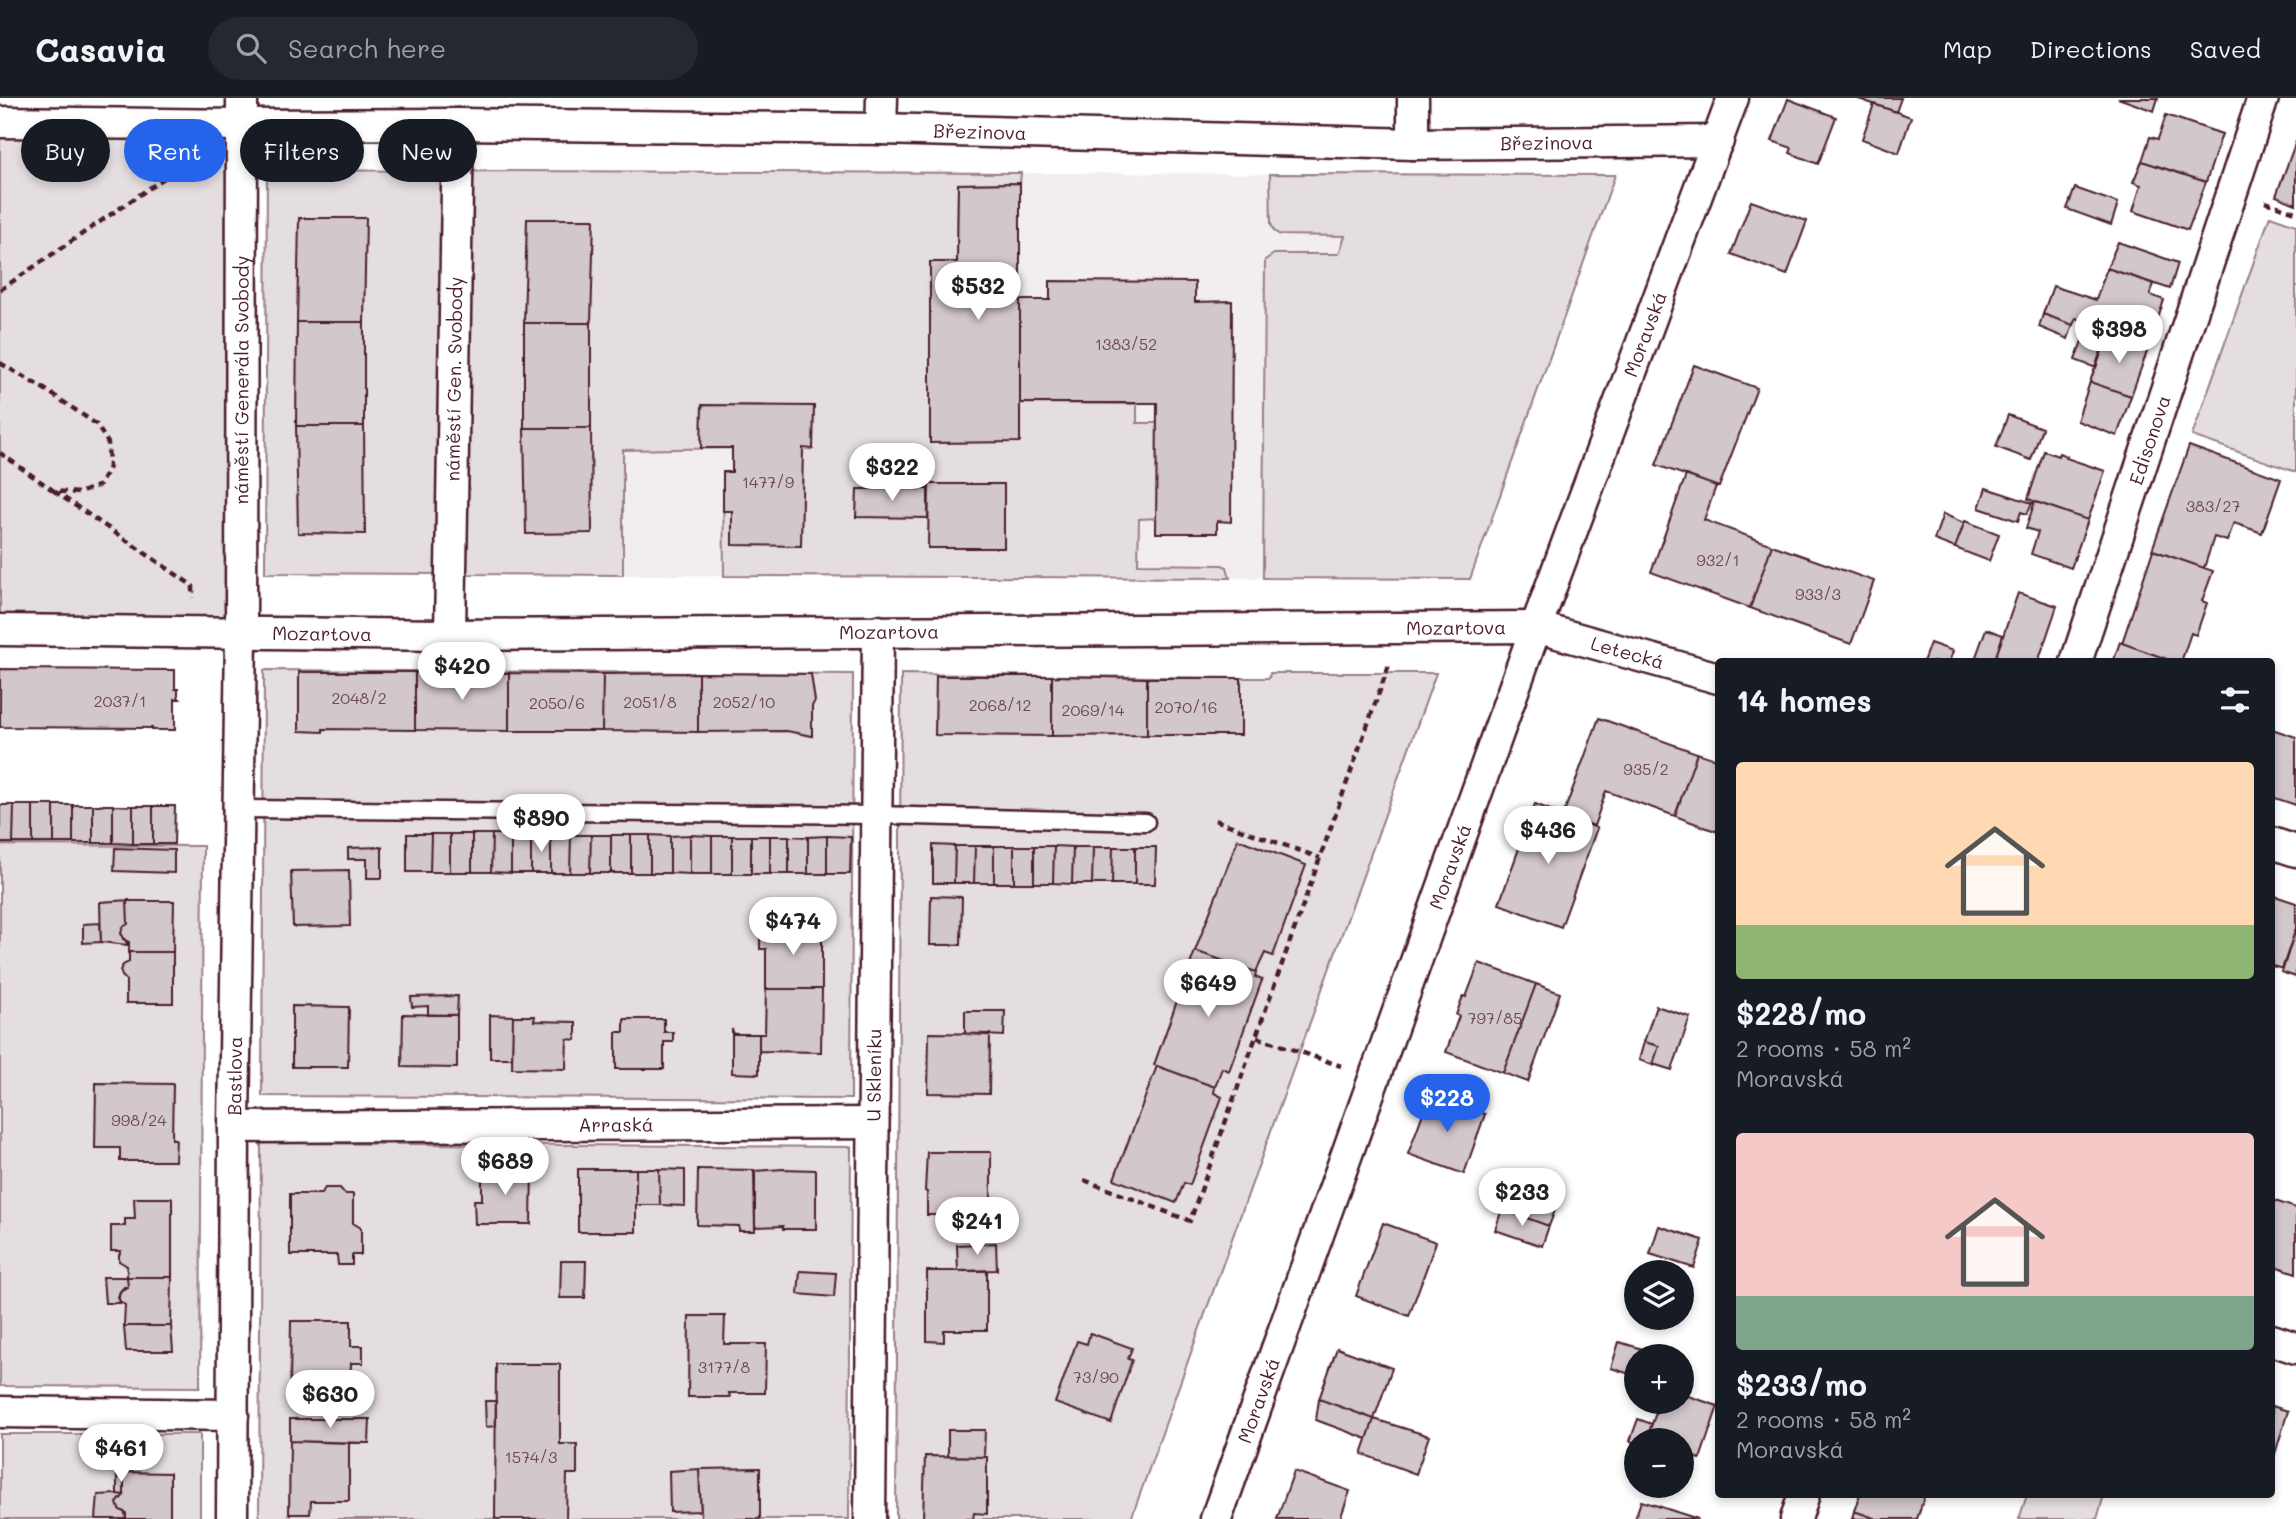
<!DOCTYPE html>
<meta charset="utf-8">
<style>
body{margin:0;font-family:Mali,sans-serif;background:#242831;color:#f1f3f6;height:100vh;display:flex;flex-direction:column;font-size:26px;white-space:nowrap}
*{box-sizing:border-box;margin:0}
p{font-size:23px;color:#9ea1a6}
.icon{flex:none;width:38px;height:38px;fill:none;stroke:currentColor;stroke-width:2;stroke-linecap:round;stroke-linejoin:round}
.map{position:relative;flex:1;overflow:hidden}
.sheet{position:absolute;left:1715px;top:560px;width:560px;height:840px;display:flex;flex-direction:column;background:#171b24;border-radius:7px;box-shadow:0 4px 10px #0003}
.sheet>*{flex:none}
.top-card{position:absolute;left:21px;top:21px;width:665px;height:63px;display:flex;gap:14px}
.fabs{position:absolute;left:1624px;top:1162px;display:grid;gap:14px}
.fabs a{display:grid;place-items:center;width:70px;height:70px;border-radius:50%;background:#171b24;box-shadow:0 4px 10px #0003;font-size:35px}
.price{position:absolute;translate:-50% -60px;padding:0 16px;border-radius:24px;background:#fff;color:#222;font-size:23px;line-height:46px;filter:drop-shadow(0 2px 4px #0008)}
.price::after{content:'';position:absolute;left:50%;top:42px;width:21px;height:16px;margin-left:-10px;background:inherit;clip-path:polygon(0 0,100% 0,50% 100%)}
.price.on{background:#2563eb;color:#fff}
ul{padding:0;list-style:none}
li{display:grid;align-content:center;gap:14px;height:371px;padding:0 21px}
li span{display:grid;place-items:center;height:217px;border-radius:7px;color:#555}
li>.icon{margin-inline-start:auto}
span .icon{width:126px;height:126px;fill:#fffc;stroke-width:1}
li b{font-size:30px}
h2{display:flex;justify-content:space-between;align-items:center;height:84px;padding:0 21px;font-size:30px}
.pill{padding:0 24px;border-radius:32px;background:#171b24;box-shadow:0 4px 10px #0003;font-size:24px;line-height:63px}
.pill.on{background:#2563eb;color:#fff}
header{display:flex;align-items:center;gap:42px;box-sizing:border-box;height:98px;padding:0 35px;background:#171b24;border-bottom:2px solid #363941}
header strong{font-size:33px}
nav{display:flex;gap:38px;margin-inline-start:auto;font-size:24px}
.search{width:490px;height:63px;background:#242831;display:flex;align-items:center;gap:18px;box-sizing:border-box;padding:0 24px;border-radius:38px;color:#9ea1a6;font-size:26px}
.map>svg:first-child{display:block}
.built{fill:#f2eeef}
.green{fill:#e5dee0;stroke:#987e86;stroke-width:2}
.building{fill:#d2c7cb;stroke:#4a1f2b;stroke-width:2}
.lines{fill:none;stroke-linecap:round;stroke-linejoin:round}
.lane-casing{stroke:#4a1f2b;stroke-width:21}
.street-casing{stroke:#4a1f2b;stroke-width:35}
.path{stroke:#4a1f2b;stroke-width:4.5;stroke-dasharray:7 5;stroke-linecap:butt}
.lane{stroke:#fff;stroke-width:16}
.street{stroke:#fff;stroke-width:30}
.labels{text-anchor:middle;stroke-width:6;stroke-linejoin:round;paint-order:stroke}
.number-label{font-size:16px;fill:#6c4953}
.street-label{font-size:19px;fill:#4a1f2b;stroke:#fff}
</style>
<header>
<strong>Casavia</strong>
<div class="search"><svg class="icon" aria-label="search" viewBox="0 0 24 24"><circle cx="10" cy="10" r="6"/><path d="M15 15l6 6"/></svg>Search here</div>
<nav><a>Map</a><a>Directions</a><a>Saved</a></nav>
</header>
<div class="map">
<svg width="2296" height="1421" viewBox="0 0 2296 1421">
<rect width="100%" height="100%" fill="#fff"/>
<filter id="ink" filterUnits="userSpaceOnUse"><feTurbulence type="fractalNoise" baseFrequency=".0143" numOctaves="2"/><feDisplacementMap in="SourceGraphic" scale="14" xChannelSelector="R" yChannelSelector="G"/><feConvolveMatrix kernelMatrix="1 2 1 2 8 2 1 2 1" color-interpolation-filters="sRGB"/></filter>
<g filter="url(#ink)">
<!-- built -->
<path class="built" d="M625,74L1054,75L1615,77L1470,481L623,477Z"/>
<!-- green -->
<path class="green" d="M0,24L241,27V536L0,532Z
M267,72L447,73L442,476L265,475Z
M467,73L1021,75L1020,85L958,86L957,164L930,165V344H1020V305L1137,306V325H1157V420L1139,421L1138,466L1222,467L1227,469L1230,480L724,478L723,374H732V350L623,352V477L463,476Z
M1270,76L1615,77L1470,481L1263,480L1265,162L1274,156H1339L1345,138L1280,137L1274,133L1271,126Z
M2270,118L2296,127V374L2192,338Z
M264,572L853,576L851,1001L262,998Z
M1270,575H1436L1131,1421H896L901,576L1241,580H1269Z
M0,747L203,748L200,1289L0,1288Z
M261,1045L851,1049L849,1421H259Z
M0,1336H200V1421H0Z
M2027,1397V1396L2104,1397L2097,1421H2019Z"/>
<!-- building -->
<path class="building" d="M1856,0H1901L1896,14Z
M2118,0H2158L2154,13Z
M1788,1L1836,19L1818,66L1790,55L1792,50L1772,43Z
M1874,6L1911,19L1899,55L1862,41Z
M2166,17L2222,36L2206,84L2142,63L2150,39L2158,41Z
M2296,43V106L2276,98Z
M2142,63L2206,84L2188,132L2133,113L2141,87L2133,84Z
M1020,85V344L930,345V164H957L958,86Z
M2075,90L2118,105L2111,127L2067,111Z
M1751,103L1807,123L1787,177L1731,156Z
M299,120H366L364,224H297Z
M527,121H594L591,225H524Z
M2118,144L2178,165L2170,191L2107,170Z
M2107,170L2154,186L2150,197L2164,202L2148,251L2107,236V238L2088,232L2090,226L2076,220L2073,227L2043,216L2053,188L2096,202Z
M1050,183L1195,184V204L1232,203L1231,424L1217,423V435H1156L1157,305H1020V202H1050Z
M2043,216L2073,227L2068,241L2039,229Z
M297,224H364V328H296Z
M524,225H591V330H524Z
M2086,232L2107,238L2096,270L2075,262Z
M2107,236L2148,251L2131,298L2090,284Z
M1694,267L1757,290L1719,389L1656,367Z
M2090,284L2131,298L2117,338L2077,323Z
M702,307L814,308L813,351L803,350L801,448L732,447V413H723V374H732V350H701Z
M2008,317L2042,330L2031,362L1996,349Z
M296,328H364L365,436L298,435Z
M524,330H591L592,435L526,436Z
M2189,348L2281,381L2262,435L2234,425L2227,443L2214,439L2204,470L2152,452Z
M2044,353L2058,358L2059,355L2067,358L2066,360L2105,373L2088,422L2028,401Z
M1686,377L1716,388L1704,422L1772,447L1750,510L1651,474Z
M929,386H1004V450H928Z
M1986,390L2032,405L2027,416L2021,414L2018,423L1979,410Z
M857,391H928V420L856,419Z
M2033,403L2088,422L2071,470L2031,456L2038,434L2026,430L2034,406Z
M1943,416L1964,425L1955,450L1934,442Z
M1965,423L1999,436L1989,463L1955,450Z
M1772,447L1874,483L1851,546L1750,510Z
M2153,452L2213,473L2202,503L2207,505L2196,537L2191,535L2181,564H2175L2122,545Z
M2018,495L2057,508L2038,564H1994Z
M1986,531L2003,537L1994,564H1974Z
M2120,544L2122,545L2175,564H2113Z
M1930,545L1953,553L1949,564H1923Z
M0,571L175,572V591H178V599L180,601H175V632H152V630L0,629Z
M299,574H415V632L323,631V634L299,633Z
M415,574L509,575V633L415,632Z
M509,575L603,576L602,633H509Z
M698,575V634L602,633L603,576Z
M698,575L811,576L815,603L812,608V638L787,633L698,634Z
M936,578H1052V638L935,637Z
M1052,578L1147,580V637L1052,638Z
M1147,580H1241V637H1147Z
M1599,620L1697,655L1675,718L1606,693L1594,728L1563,717Z
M2272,631L2296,639V707L2272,699Z
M1697,655L1718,662V734L1675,718Z
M1535,706L1597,730L1561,829L1499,806Z
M0,707H14L13,745H0Z
M14,707H33V745H13Z
M33,707H54V745H33Z
M54,707H73V745H54Z
M73,707H93V745H73Z
M93,707H113V745H93Z
M113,707L133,708V746L113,745Z
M133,708H153V746H133Z
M153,708H175L174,746H153Z
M407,736H431L430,774H407Z
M431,736H450V774H430Z
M450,736H472V774H450Z
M472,736H492L491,774H472Z
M492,736H511V775L491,774Z
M511,736H531V775H511Z
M531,736L551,737V775H531Z
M551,737H571L570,775H551Z
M571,737H591L590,775H570Z
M591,737H611V775H590Z
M611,737H631V775H611Z
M631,737H650V775H631Z
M650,737L670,738V775H650Z
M690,737L712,738V776H690Z
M690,737V776L670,775V738Z
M712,738H732V776H712Z
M732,738H751V776H732Z
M751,738H770V776H751Z
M770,738H789V776H770Z
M789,738L808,739V776H789Z
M827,738L851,739L850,776H827Z
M827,738V776H808V739Z
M1238,741L1306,767L1273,858L1265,855L1256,874L1195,853Z
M933,747L955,748L954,785H933Z
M955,748H975L974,785H954Z
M975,748H994V785H974Z
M994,748H1014V785H994Z
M1014,748H1034V785H1014Z
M1034,748H1054L1053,785H1034Z
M1054,748L1073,749L1072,786L1053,785Z
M382,749V780H367V761H348V750Z
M1073,749H1093L1092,786H1072Z
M1093,749H1113L1112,786H1092Z
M1113,749H1135V786H1112Z
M1135,749H1156L1155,786H1135Z
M115,750L174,752V775L114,773Z
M349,772L350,828L293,829L291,773Z
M2272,797L2296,805V830L2283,871L2272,868Z
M931,798L962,799L961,847H930Z
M130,802L127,803L128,826L123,829L121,835L128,847L101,844L100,804Z
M127,803H174L173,854H129V844L123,841L121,835L123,829L128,826Z
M100,825L101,844L83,845V826Z
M760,828L822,829V891H766V851H760Z
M2296,830V879L2281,874Z
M1195,853L1256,874L1255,879L1262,882L1229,973L1222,970L1215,989L1154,967Z
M129,854H173V905H126V882L122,878L120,872L123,867L129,864Z
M1479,865L1536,886L1503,975L1446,954L1459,918L1456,917L1463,898L1466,899Z
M1536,886L1560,895L1528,984L1503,975Z
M766,891H822L821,954L759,953V936H765Z
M458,898L457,917H428V908L412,909L411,899Z
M292,908L349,909L348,969H292Z
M1656,908L1690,919L1672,972L1653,966L1659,948L1644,944Z
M965,913H1005L1004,938L965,936Z
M403,916L457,917V970L402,969Z
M490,917L513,918L512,960H490Z
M513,918H535L534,923L576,924V942L567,941L566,971L512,970Z
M624,921H664V934H673V944H664V971H616V934H624Z
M732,931L734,936H759V976L732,975Z
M929,935L990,936L989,996L928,995Z
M1644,944L1659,948L1653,966L1655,968L1639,962Z
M1157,968L1215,989L1214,995L1222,999L1190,1087L1184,1085L1176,1105L1114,1081Z
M96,985L173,986L172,1041H176L175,1063H120V1050H95Z
M1430,996L1485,1016L1464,1076L1408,1056Z
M927,1054H991V1117H927V1094L925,1093Z
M482,1071H532L531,1126H475L474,1102H482Z
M578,1071H636V1134H578Z
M636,1071H659L660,1107H636Z
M659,1071L685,1072V1108L660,1107Z
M698,1071L754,1072L755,1133H739V1128L697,1127Z
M783,1071L816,1072V1131H783V1128L755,1129V1073Z
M325,1090H340L345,1096H353V1125L361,1130V1157H352V1167H338L337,1157H290V1096H321Z
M1510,1091L1557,1107L1549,1128L1502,1111Z
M134,1100H172V1179H127V1168L119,1163V1157L121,1153H111V1128H125V1121H135Z
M2272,1102L2296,1110V1175L2272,1167Z
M1502,1111L1549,1128L1542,1148L1495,1132Z
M1383,1125L1436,1144L1409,1218L1356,1198Z
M1659,1128L1703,1142L1694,1170L1650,1156Z
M996,1145L997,1172L958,1173L957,1147Z
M561,1163H586L585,1200H560Z
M800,1173L836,1175L834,1199L798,1196Z
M927,1173H987V1232H944V1244L927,1243Z
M103,1179H127L128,1189H124L119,1195V1202L122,1205H105Z
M127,1179H172L171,1228H124L125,1207L120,1204L118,1199L121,1192L128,1189Z
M689,1218H725L724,1246H766L765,1295H729L730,1299H688Z
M291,1223H351V1248H363V1265H351L350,1290L290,1289Z
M124,1228H171L173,1253H126Z
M1090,1235L1132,1250L1128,1261L1132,1262L1111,1325L1055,1305L1077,1243L1087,1246Z
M1619,1244L1656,1255L1655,1258H1636V1278L1611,1270Z
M1337,1250L1392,1270L1374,1321L1319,1301Z
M496,1266H560V1346H577V1376H567L566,1421H495Z
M1682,1296L1718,1308L1700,1361L1682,1355V1342H1646L1660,1304H1682Z
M1319,1301L1374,1321L1367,1341L1316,1322Z
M485,1303H496V1328L486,1329Z
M2272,1308L2288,1313L2272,1366Z
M290,1321H370L369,1345L290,1343Z
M1374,1321L1429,1338L1416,1376L1362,1356Z
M1638,1321L1652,1326L1646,1342H1636V1345L1630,1343Z
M948,1332H985L984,1359L948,1358Z
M290,1343L349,1345V1403H311L310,1416H289Z
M1682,1355L1690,1358L1683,1380L1682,1379Z
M925,1358L987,1359V1416L974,1415L973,1421H923Z
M760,1370V1421H701L699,1371Z
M699,1371L701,1413L670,1414L669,1373Z
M1294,1373L1350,1393L1340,1421H1277Z
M124,1374L170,1375V1421H126V1415L119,1411L117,1405L124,1397Z
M124,1374V1397L117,1396V1376Z
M117,1396L124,1397L117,1405L119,1411L125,1415L126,1421H96L98,1397Z
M1860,1396H1925L1917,1421H1877L1854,1413Z
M1641,1403L1658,1408L1698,1421H1635Z
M1854,1413L1877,1421H1852Z"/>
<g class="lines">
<defs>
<path id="lane" d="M238,711L876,717L1146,724"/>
<g id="street">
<path d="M1413,0V46"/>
<path id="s1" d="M0,24L241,27L458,26L881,31L1413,46L1718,43"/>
<path d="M881,31L882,0"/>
<path id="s2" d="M0,532L450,537L1536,529L1718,580"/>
<path id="s3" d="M450,537L458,26"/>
<path id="s4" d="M2076,564L2263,0"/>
<path d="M2272,745L2296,753"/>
<path id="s5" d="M234,1029L873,1025"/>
<path d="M2272,1242L2296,1250"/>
<path d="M0,1314L233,1317"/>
<path id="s6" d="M232,1421L234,1029L241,536L242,0"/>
<path id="s7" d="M870,1421L878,533"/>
<path id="s8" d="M1216,1421L1536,529L1733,0"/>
<path d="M1796,1421L1804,1396"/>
</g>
</defs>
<!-- lane casing -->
<use href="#lane" class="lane-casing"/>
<!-- street casing -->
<use href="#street" class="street-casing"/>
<!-- path -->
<path class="path" d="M2265,104L2296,114
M0,192L189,63
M0,265L46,292L96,326L108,345L109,369L100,387L79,395L54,393L0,355
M54,393L193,488V500
M1215,722L1320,760
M1257,939L1341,968
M1084,1082L1190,1123L1390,564"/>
<!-- lane -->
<use href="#lane" class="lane"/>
<!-- street -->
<use href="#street" class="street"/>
</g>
</g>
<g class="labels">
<!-- number labels -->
<g class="number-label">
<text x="1126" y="252">1383/52</text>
<text x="768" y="390">1477/9</text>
<text x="2213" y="414">383/27</text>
<text x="1718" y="468">932/1</text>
<text x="1818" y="502">933/3</text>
<text x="359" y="606">2048/2</text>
<text x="120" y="609">2037/1</text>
<text x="650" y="610">2051/8</text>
<text x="744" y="610">2052/10</text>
<text x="557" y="611">2050/6</text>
<text x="1000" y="613">2068/12</text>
<text x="1186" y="615">2070/16</text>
<text x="1093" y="618">2069/14</text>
<text x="1646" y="677">935/2</text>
<text x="1495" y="926">797/85</text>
<text x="139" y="1028">998/24</text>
<text x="724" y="1275">3177/8</text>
<text x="1096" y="1285">73/90</text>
<text x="531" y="1365">1574/3</text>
</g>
<!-- street labels -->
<g class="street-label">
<text dy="7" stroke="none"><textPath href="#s1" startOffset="980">Březinova</textPath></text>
<text dy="7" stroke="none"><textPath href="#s1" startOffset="1547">Březinova</textPath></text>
<text dy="7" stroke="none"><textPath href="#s8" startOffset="1260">Moravská</textPath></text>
<text dy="7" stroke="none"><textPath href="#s6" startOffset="1139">náměstí Generála Svobody</textPath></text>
<text dy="7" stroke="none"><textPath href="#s3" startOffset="256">náměstí Gen. Svobody</textPath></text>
<text dy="7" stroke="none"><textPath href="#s4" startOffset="234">Edisonova</textPath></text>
<text dy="7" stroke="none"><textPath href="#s2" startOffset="1456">Mozartova</textPath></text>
<text dy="7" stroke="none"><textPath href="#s2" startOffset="889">Mozartova</textPath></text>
<text dy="7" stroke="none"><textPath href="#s2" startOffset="322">Mozartova</textPath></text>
<text dy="7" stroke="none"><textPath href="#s2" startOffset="1631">Letecká</textPath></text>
<text dy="7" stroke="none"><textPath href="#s8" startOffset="693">Moravská</textPath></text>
<text dy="7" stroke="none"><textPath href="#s7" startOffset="444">U Skleníku</textPath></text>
<text dy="7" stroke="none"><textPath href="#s6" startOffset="443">Bastlova</textPath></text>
<text dy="7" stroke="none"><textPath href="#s5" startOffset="382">Arraská</textPath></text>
<text dy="7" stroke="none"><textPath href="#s8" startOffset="126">Moravská</textPath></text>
</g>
</g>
</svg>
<div class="fabs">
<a><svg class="icon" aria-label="layers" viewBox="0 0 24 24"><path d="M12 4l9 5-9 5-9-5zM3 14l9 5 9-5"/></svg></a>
<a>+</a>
<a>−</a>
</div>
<b class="price" style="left:978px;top:224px">$532</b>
<b class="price" style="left:2119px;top:267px">$398</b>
<b class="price" style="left:892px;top:405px">$322</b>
<b class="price" style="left:462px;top:604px">$420</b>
<b class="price" style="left:541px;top:756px">$890</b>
<b class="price" style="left:1548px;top:768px">$436</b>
<b class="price" style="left:793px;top:859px">$474</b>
<b class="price" style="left:1208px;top:921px">$649</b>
<b class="price on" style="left:1447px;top:1036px">$228</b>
<b class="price" style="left:505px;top:1099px">$689</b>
<b class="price" style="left:1522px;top:1130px">$233</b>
<b class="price" style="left:977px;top:1159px">$241</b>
<b class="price" style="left:330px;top:1332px">$630</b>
<b class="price" style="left:121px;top:1386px">$461</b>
<div class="top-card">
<a class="pill">Buy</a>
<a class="pill on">Rent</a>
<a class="pill">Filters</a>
<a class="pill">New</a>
</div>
<section class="sheet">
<h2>14 homes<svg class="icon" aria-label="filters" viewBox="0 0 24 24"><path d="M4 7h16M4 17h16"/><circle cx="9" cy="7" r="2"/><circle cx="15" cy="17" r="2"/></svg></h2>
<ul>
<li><span style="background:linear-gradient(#ffd9b3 75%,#8fb573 0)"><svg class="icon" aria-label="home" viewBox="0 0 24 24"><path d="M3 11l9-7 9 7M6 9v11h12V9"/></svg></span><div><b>$228/mo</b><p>2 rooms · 58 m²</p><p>Moravská</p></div></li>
<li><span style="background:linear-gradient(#f6c9c9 75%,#7fa58c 0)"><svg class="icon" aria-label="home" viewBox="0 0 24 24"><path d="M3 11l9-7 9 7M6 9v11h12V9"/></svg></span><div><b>$233/mo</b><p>2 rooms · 58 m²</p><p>Moravská</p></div></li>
</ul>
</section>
</div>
